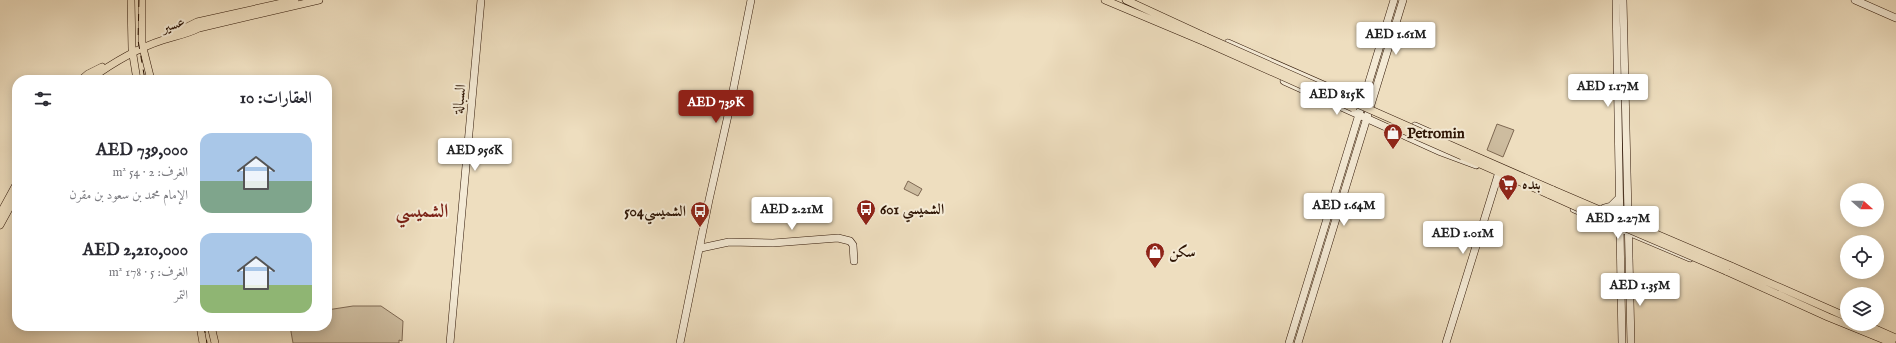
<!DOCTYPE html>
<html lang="ar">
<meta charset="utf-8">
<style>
body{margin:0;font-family:"IM FELL English",Amiri,serif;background:#f7f7f7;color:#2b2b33;direction:rtl;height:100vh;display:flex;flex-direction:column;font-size:15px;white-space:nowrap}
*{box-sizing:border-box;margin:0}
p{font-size:13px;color:#7c7c81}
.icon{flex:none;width:22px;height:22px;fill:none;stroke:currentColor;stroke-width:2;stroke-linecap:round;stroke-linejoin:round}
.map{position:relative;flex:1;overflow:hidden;direction:ltr}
.details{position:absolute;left:12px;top:75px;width:320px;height:256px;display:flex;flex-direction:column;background:#fff;border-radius:16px;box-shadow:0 2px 10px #0003;direction:rtl}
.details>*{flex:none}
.needle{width:26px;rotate:111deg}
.fabs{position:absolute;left:1840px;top:183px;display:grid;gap:8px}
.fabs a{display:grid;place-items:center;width:44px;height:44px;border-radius:50%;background:#fff;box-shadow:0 2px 10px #0003;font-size:20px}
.price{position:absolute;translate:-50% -34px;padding:0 9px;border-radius:4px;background:#fff;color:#222;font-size:13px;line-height:26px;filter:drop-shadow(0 1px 2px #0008)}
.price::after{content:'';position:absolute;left:50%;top:24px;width:12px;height:9px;margin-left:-6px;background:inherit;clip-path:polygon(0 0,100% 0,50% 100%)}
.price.selected{background:#8f2418;color:#fff}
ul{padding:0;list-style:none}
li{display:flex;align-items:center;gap:12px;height:100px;padding:0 20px}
li span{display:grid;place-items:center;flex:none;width:112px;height:80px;border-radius:12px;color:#555}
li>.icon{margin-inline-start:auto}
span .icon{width:48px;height:48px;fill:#fffc;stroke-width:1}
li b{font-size:17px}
h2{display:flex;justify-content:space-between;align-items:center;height:48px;padding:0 20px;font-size:17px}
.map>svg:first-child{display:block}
.green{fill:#cdbc9f;stroke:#7e6852}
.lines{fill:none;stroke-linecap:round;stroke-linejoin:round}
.secondary-casing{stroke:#2e1505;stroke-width:8}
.primary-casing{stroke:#2e1505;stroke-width:8}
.secondary{stroke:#f4ead5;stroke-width:7}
.primary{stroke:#eedebf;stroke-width:7}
.rail{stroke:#2e1505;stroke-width:1;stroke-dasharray:7 7;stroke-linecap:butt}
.primary-bridge-casing{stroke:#2e1505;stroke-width:8;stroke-linecap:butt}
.primary-bridge{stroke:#eedebf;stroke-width:7}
.labels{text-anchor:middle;stroke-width:4;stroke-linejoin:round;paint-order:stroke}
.street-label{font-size:15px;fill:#2e1505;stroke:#f4ead5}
.poi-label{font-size:15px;font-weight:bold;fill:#2e1505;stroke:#f4ead5;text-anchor:start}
.district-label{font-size:19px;font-weight:bold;fill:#7a1f14;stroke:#f4ead5}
</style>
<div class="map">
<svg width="1896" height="343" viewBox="0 0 1896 343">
<rect width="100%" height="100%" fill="#eedebf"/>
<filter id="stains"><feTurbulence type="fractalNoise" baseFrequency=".005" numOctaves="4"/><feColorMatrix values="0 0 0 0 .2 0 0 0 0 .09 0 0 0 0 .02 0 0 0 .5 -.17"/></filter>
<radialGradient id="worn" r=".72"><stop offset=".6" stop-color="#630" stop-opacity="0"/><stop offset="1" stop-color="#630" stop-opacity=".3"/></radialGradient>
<!-- green -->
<path class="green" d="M1497,124L1514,130L1503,157L1487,150Z
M908,181L922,189L918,196L904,189Z
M353,306H381L403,321L402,341L399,340V343H293L290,326H327V310Z"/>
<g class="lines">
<defs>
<path id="secondary" d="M1616,0L1622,343
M1623,0L1631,343
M1855,0L1896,18
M1228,43L1360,101
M1284,81L1441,152L1476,165
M1415,126L1442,138
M1604,208L1611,206L1619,198
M1574,209L1690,258
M701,248L729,242L773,243L838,238L850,241L853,245L854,261
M450,343L481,0
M680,343L709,200L729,111L751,0
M1289,343L1394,0
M1298,343L1403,0
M1446,343L1499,172"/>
<path id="primary" d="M131,0L132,49L137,80
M142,0V44L151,80
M1105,0L1205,42
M1126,0L1206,37
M173,34L197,22L295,0
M81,80L88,74L102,67
M89,80C111,64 138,48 163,40C176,36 187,34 199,28L319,0
M1466,152L1553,190
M1462,156L1550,195
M0,214L17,183
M0,225L17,194
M1731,266L1847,317
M1726,271L1828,317L1892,343
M1864,324L1896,338
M200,326L203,343
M211,326L215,343"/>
</defs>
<!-- secondary casing -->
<use href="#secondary" class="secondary-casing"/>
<!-- primary casing -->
<use href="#primary" class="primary-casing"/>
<!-- secondary -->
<use href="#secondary" class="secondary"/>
<!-- primary -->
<use href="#primary" class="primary"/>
<!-- rail -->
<path class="rail" d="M139,0L138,40L145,80
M204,326L207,343"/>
<defs>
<path id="primary-bridge" d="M1206,37L1466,152
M1205,42L1353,108
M1403,130L1462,156
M1553,190L1731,266
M1550,195L1590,213
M1607,220L1726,271"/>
</defs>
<!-- primary-bridge casing -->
<use href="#primary-bridge" class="primary-bridge-casing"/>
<!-- primary-bridge -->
<use href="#primary-bridge" class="primary-bridge"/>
</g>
<!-- icons -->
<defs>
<symbol id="shop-pin" viewBox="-11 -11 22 30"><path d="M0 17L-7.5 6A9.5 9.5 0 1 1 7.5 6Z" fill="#8f2418" stroke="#f4ead5"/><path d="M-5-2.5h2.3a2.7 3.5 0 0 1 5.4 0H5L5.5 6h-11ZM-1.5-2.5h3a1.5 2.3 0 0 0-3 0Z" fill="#fff"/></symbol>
<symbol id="supermarket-pin" viewBox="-11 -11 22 30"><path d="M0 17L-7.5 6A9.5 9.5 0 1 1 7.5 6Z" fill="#8f2418" stroke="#f4ead5"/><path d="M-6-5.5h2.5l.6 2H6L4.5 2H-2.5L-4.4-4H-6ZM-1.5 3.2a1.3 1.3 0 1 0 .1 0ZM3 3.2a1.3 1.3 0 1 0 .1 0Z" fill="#fff"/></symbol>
<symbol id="bus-pin" viewBox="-11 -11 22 30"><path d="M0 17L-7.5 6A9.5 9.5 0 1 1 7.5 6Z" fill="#8f2418" stroke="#f4ead5"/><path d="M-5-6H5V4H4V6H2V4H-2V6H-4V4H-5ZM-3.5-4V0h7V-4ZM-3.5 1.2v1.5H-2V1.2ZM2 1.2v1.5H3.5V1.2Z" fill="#fff"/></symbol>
</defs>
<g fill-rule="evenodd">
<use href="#shop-pin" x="1382" y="122" width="22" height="30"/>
<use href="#supermarket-pin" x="1497" y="173" width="22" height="30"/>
<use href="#bus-pin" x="855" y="198" width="22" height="30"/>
<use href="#bus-pin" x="689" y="200" width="22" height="30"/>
<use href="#shop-pin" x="1144" y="241" width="22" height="30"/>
</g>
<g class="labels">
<!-- street labels -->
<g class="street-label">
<text transform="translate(173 24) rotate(-18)" y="5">عسير</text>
<text transform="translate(459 99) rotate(-84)" y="5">السبالة</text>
</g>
<!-- poi labels -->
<g class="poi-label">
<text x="1407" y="138">Petromin</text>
<text x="1522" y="189">بنده</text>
<text x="880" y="214">الشميسي 601</text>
<text x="686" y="216" text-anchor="end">الشميسي504</text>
<text x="1169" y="257">سكن</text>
</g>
<!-- district labels -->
<g class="district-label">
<text x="422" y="217">الشميسي</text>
</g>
</g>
<rect width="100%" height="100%" filter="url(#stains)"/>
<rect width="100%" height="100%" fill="url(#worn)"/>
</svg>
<div class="fabs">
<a><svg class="needle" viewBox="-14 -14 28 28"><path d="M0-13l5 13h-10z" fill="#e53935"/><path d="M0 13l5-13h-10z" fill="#7c7c81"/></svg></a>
<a><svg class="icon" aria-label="locate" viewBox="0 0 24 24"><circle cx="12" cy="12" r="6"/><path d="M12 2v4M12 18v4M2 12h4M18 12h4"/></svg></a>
<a><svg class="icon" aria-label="layers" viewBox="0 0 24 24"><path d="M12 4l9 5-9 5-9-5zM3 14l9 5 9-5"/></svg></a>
</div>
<b class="price" style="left:1396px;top:56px">AED 1.61M</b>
<b class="price" style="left:1608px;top:108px">AED 1.17M</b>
<b class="price" style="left:1337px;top:116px">AED 815K</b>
<b class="price selected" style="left:716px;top:124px">AED 739K</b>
<b class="price" style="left:475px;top:172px">AED 956K</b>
<b class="price" style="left:1344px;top:227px">AED 1.64M</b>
<b class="price" style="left:792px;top:231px">AED 2.21M</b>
<b class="price" style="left:1618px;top:240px">AED 2.27M</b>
<b class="price" style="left:1463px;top:255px">AED 1.01M</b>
<b class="price" style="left:1640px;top:307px">AED 1.35M</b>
<section class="details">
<h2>العقارات: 10<svg class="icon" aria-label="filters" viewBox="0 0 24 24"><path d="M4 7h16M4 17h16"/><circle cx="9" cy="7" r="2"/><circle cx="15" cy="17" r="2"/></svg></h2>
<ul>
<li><span style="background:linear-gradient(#a9c7e8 60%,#7fa58c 0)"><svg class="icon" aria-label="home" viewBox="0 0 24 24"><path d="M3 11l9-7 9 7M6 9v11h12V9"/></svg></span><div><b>AED 739,000</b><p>الغرف: 2 · 54 m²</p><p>الإمام محمد بن سعود بن مقرن</p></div></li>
<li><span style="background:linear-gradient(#a9c7e8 65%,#8fb573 0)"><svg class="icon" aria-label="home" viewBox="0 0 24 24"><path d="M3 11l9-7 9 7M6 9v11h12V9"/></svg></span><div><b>AED 2,210,000</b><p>الغرف: 5 · 178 m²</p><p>التمر</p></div></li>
</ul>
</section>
</div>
